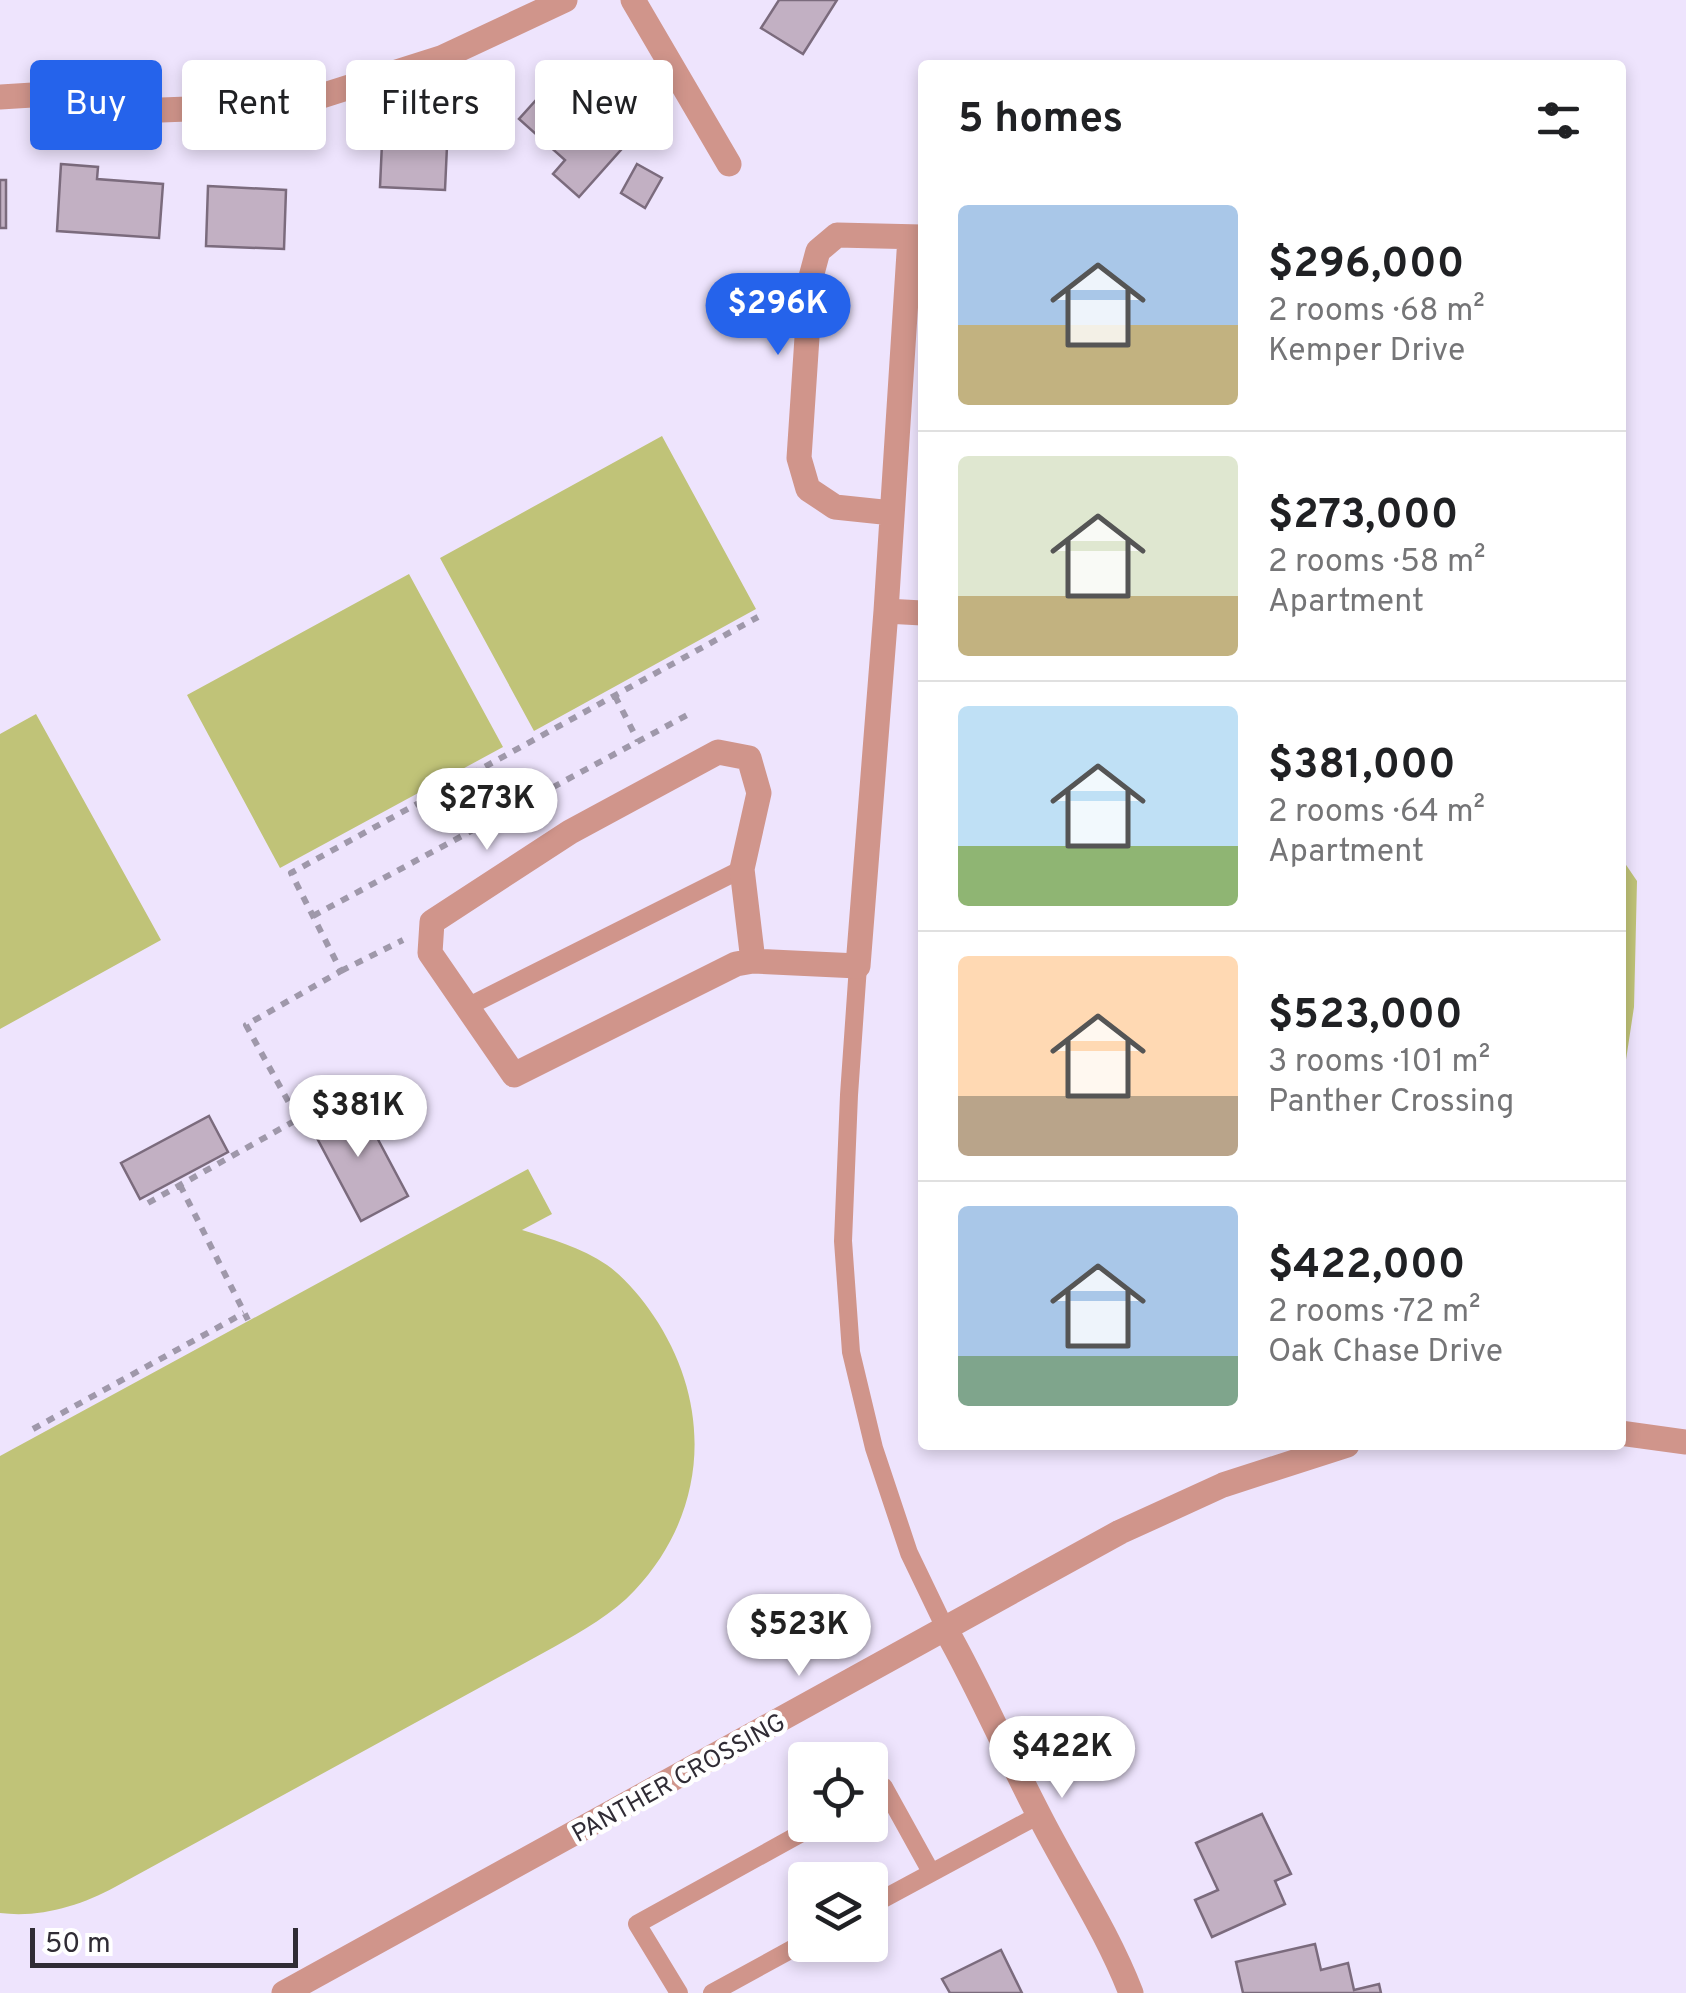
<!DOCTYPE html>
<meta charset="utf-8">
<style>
body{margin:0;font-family:Overpass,sans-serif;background:#f6f6f6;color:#202124;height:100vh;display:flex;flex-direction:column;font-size:38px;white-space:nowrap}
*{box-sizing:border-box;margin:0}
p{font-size:32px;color:#757577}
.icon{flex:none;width:55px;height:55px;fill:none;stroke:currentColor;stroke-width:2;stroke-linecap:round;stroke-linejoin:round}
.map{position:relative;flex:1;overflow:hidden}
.panel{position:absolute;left:918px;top:60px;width:708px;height:1390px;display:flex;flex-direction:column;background:#fff;border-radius:10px;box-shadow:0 5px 15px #0003}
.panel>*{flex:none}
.guide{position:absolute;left:30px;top:60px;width:738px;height:90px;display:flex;gap:20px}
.controls{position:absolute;left:788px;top:1742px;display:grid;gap:20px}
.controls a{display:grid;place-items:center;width:100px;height:100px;border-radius:10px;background:#fff;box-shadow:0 5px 15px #0003;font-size:50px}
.scale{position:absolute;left:30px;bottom:25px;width:268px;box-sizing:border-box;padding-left:10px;border:5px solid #302c35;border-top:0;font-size:28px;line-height:35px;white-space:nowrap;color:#302c35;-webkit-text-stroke:8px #fff;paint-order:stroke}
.price{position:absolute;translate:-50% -85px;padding:0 22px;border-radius:35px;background:#fff;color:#222;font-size:32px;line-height:65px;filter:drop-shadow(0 2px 5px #0008)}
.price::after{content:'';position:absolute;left:50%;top:60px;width:30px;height:22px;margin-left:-15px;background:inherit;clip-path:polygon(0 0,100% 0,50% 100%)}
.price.active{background:#2563eb;color:#fff}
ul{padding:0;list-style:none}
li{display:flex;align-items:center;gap:30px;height:250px;padding:0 40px}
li+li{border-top:2px solid #e0e0e0}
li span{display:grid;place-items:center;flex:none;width:280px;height:200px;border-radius:10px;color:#555}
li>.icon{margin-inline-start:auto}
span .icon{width:120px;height:120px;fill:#fffc;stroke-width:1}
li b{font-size:42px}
h2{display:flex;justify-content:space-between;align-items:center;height:120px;padding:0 40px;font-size:42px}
.tag{padding:0 35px;border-radius:10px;background:#fff;box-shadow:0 5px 15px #0003;font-size:35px;line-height:90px}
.tag.active{background:#2563eb;color:#fff}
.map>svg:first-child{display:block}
.green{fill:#c0c378}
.building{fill:#c2b0c3;stroke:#7b6b7d;stroke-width:2.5}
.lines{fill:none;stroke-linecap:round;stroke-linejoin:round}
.path{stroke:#9f98aa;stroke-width:6;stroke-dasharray:8 8;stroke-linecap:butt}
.service{stroke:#d0958b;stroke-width:18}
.minor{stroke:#d0958b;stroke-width:25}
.labels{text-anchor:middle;stroke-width:9;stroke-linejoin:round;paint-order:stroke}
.street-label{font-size:25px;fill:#302c35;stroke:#fff}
</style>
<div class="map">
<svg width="1686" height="1993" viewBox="0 0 1686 1993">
<rect width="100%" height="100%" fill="#eee4fd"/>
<!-- green -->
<path class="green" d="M662,436L756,609L534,731L440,558Z
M409,574L503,747L280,868L187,695Z
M36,714L161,940L0,1029V734Z
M1620,856L1637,881L1634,1007L1624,1073L1620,1086Z
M528,1169L552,1214L522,1230C551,1239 581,1247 607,1265C624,1277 641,1297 653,1315C713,1403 709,1511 635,1590C613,1614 582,1631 554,1647L115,1887C80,1906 40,1918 0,1913V1456Z"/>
<!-- building -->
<path class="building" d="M779,0H837L803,54L761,28Z
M555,79L627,143L579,197L553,174L565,160L519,119Z
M382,143L447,146L445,190L380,187Z
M61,164L98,167L97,179L163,184L159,238L57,231Z
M637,164L662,178L645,208L621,193Z
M0,180H6V228H0Z
M208,186L286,190L284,249L206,246Z
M356,1098L408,1196L361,1221L309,1123Z
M209,1116L228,1152L140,1199L121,1163Z
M1262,1814L1291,1874L1275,1881L1285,1904L1212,1937L1195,1900L1218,1890L1196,1843Z
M1315,1944L1321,1970L1348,1963L1354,1990L1379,1984L1381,1993H1243L1236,1962Z
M1001,1950L1022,1993H950L942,1979Z"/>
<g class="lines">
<!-- path -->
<path class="path" d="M615,696L638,741
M481,769L504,814
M313,916L691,713
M341,971L403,940
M180,1185L248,1320
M148,1203L298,1119L246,1025L341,971L291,873L758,617
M33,1429L244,1313"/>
<!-- service -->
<path class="service" d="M858,966L849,1095L843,1241L851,1352L874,1448L909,1553L946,1630
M467,1007L742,869
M870,1795L884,1787L931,1872
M870,1906L1039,1815
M679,1993L637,1924L816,1825
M712,1993L805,1942"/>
<!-- minor -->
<path class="minor" d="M633,0L729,164
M0,97L65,93L161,110L293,105L441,58L565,0
M892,513L835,507L808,489L799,458L811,277L818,251L837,235L922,237
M886,611L922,613
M753,961L736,964L514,1075L430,953L432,922L570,832L718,752L749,758L759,793L742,869L753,961L858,966L886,611L910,237
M1620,1433L1686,1442
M946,1630C980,1690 1007,1754 1039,1815C1069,1874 1107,1931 1131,1993
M284,1993L1120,1532L1223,1485L1347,1445"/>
</g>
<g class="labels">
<!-- street labels -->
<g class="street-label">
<text transform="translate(678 1777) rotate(-29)" y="9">PANTHER CROSSING</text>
</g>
</g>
</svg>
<div class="controls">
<a><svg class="icon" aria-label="locate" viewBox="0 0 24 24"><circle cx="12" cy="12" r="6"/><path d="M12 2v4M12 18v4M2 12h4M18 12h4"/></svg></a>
<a><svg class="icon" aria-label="layers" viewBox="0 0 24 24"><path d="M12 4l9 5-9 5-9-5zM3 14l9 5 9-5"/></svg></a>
</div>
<div class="scale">50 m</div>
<b class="price active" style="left:778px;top:358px">$296K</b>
<b class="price" style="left:487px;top:853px">$273K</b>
<b class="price" style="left:358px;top:1160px">$381K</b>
<b class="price" style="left:799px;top:1679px">$523K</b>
<b class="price" style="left:1062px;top:1801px">$422K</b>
<div class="guide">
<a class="tag active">Buy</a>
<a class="tag">Rent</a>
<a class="tag">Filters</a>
<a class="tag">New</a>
</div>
<section class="panel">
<h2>5 homes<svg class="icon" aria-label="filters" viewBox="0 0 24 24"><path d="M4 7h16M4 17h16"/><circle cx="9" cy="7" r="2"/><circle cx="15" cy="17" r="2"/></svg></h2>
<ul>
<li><span style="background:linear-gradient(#a9c7e8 60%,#c2b280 0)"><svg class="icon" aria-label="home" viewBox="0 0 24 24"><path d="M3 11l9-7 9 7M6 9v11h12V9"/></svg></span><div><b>$296,000</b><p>2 rooms · 68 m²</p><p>Kemper Drive</p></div></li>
<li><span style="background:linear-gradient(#dfe7d0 70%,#c2b280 0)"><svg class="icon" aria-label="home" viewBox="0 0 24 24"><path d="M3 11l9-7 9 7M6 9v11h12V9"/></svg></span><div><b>$273,000</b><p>2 rooms · 58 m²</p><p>Apartment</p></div></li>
<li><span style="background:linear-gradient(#bfe0f5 70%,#8fb573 0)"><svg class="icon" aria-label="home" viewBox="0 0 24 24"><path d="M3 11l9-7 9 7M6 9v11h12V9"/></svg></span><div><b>$381,000</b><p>2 rooms · 64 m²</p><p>Apartment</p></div></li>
<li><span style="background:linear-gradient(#ffd9b3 70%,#b9a48a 0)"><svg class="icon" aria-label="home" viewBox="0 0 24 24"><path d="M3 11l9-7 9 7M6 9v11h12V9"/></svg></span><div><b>$523,000</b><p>3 rooms · 101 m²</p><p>Panther Crossing</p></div></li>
<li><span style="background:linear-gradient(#a9c7e8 75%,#7fa58c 0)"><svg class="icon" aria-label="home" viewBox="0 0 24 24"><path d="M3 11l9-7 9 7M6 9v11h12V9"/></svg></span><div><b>$422,000</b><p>2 rooms · 72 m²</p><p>Oak Chase Drive</p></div></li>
</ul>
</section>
</div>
